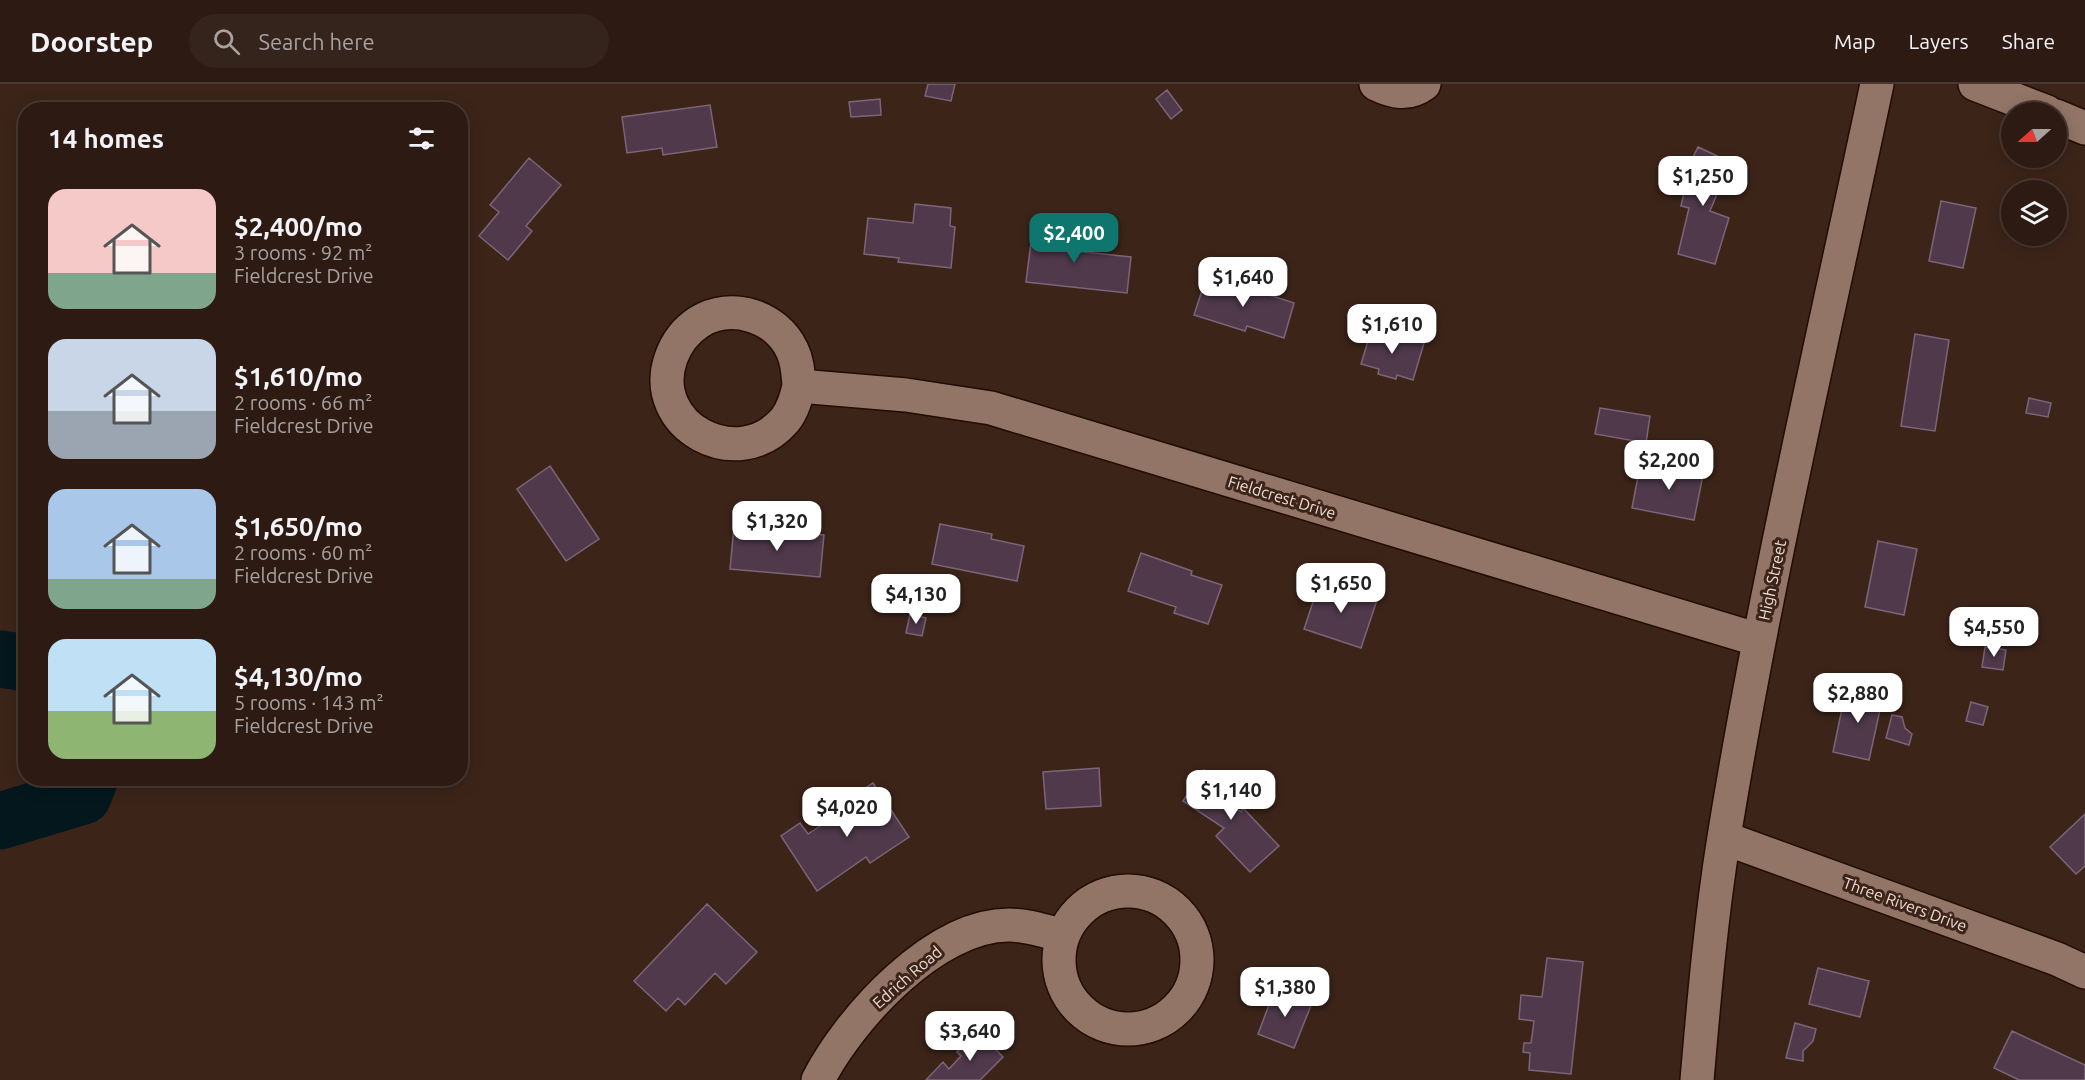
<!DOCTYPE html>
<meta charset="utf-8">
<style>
body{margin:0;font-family:Ubuntu,sans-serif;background:#35241c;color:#f1f3f6;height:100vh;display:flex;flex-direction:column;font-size:22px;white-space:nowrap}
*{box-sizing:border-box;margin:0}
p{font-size:20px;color:#a7a1a0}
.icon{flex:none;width:33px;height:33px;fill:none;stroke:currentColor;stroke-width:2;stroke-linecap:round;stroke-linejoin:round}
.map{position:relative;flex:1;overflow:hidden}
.sheet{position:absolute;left:18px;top:18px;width:450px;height:684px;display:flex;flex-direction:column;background:#2d1b13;border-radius:24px;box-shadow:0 3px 15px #0003,0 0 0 2px #483933}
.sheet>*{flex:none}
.needle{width:39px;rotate:249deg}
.tools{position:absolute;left:2001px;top:18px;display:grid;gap:12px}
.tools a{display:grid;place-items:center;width:66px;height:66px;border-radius:50%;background:#2d1b13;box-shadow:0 3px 15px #0003,0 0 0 2px #483933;font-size:30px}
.price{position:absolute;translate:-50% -51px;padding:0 14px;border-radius:12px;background:#fff;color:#222;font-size:20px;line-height:39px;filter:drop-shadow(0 2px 3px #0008)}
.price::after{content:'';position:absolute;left:50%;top:36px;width:18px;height:14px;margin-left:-9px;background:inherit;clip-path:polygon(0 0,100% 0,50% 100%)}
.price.current{background:#0f766e;color:#fff}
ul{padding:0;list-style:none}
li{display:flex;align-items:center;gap:18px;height:150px;padding:0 30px}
li span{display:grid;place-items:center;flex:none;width:168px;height:120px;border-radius:18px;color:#555}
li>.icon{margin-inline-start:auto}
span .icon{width:72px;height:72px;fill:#fffc;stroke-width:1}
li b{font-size:26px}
h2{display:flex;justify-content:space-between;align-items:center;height:72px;padding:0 30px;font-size:26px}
header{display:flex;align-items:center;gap:36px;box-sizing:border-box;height:84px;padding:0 30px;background:#2d1b13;border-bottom:2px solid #483933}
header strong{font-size:28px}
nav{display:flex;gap:33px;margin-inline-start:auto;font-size:21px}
.search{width:420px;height:54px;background:#35241c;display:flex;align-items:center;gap:15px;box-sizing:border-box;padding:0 21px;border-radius:33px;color:#a7a1a0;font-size:22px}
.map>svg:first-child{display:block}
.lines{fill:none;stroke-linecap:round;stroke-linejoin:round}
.river{stroke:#03171c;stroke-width:57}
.building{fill:#4f394b;stroke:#7c6578;stroke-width:1.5}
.minor-casing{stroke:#220c03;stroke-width:36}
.minor{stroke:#927567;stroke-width:33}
.labels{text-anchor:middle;stroke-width:6;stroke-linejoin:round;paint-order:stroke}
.street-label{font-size:16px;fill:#eeddd6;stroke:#3c2419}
</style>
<header>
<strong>Doorstep</strong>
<div class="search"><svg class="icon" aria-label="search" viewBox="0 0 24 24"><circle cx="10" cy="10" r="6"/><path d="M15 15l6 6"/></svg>Search here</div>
<nav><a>Map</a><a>Layers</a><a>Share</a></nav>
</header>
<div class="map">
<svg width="2085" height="996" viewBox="0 0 2085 996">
<rect width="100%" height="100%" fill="#3c2419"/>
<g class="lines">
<!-- river -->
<path class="river" d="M0,575L26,579
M0,737L83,712L90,694"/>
</g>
<!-- building -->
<path class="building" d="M928,0H955L951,17L925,12Z
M1167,6L1182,26L1171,35L1156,15Z
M880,15L881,31L851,33L849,18Z
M710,21L717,63L663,71L662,64L627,69L622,33Z
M1698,63L1730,78L1710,127L1729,134L1715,180L1678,170L1689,124L1681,122L1686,100L1681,98Z
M529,74L561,101L526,142L532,147L508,176L479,152L499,128L490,121Z
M1941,117L1976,124L1963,184L1929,177Z
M915,120L951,124L950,142L955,143L951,184L898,178L899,174L864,170L868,134L913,139Z
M1033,142L1070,146L1067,166L1131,173L1127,209L1026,198Z
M1207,191L1294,219L1284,254L1247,242L1245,247L1194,231Z
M1372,244L1424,259L1413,296L1397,291L1396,295L1378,290L1379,285L1361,280Z
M1915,250L1949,256L1935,347L1901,342Z
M2029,314L2051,319L2048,333L2026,329Z
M1600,324L1650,332L1646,359L1595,350Z
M1660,378L1704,386L1694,436L1632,424L1639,387L1658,391Z
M550,382L599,455L566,477L517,405Z
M940,440L992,450L991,455L1024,462L1017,497L932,480Z
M734,443L824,451L820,493L730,485Z
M1878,457L1917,465L1904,531L1865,523Z
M1141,469L1192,487L1191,491L1222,501L1208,540L1174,529L1176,523L1128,507Z
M1320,497L1377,516L1361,564L1304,545Z
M910,530L926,534L922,552L906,549Z
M1985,563L2006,566L2003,586L1982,583Z
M1846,605L1883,612L1869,676L1833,668Z
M1971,618L1988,623L1983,641L1966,637Z
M1892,631L1902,633L1905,644L1912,650L1909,661L1886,654Z
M1099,684L1101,722L1046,725L1043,688Z
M1204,686L1236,706L1227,719L1241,728L1243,724L1279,762L1250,788L1216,752L1224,744L1183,717Z
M873,699L909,753L870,779L866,773L817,807L781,752L800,739L808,750L838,730L835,725Z
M2085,730V782L2076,790L2050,763Z
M707,820L757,868L726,900L715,889L685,921L678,914L666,927L634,897Z
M1547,874L1583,878L1571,990L1529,986L1530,969L1523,968L1524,959H1531L1534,937L1519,935L1521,911L1542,913Z
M1818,884L1869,897L1860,933L1809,920Z
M1275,905L1312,919L1294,964L1258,950Z
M1795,939L1816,945L1813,957L1803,967V977L1786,974Z
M978,947L1003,973L980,996H926L943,978L949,985L961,972L957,968Z
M2012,947L2085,981V996H2019L1994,984Z"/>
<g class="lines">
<defs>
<path id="minor" d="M1376,0C1393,8 1408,12 1424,0
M1975,0L2047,28
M2056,32L2085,44
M799,302C796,314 793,326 785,336C738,391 647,342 671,274C676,260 685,247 699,238C731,218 776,232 792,266C798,278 798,290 799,302L906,311L991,324L1759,556
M1724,754L2057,875L2085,888
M1059 876a69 69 0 1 1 138 0a69 69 0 1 1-138 0Z
M818,996C850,934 934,841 1009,841C1028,841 1045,847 1063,852
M1697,996C1704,915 1711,834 1724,753C1765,501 1824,250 1877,0"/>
</defs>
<!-- minor casing -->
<use href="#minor" class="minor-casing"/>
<!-- minor -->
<use href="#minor" class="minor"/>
</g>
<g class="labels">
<!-- street labels -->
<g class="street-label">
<text transform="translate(1282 413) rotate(17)" y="6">Fieldcrest Drive</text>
<text transform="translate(1772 496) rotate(-78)" y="6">High Street</text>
<text transform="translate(1905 820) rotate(20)" y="6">Three Rivers Drive</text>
<text transform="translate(907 893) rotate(-41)" y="6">Edrich Road</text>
</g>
</g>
</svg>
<div class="tools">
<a><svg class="needle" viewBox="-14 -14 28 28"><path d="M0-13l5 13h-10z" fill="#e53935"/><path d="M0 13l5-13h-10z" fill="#a7a1a0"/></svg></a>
<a><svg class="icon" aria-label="layers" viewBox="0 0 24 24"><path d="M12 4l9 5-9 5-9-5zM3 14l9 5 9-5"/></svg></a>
</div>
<b class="price" style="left:1703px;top:123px">$1,250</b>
<b class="price current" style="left:1074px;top:180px">$2,400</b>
<b class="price" style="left:1243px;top:224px">$1,640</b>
<b class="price" style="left:1392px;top:271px">$1,610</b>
<b class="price" style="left:1669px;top:407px">$2,200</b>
<b class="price" style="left:777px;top:468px">$1,320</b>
<b class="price" style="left:1341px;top:530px">$1,650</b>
<b class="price" style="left:916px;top:541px">$4,130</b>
<b class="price" style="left:1994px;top:574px">$4,550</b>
<b class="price" style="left:1858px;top:640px">$2,880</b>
<b class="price" style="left:1231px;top:737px">$1,140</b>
<b class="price" style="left:847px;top:754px">$4,020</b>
<b class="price" style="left:1285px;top:934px">$1,380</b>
<b class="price" style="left:970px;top:978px">$3,640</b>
<section class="sheet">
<h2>14 homes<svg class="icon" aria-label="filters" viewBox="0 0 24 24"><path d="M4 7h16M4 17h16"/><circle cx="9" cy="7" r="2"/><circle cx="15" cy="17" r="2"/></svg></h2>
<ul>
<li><span style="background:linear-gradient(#f6c9c9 70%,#7fa58c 0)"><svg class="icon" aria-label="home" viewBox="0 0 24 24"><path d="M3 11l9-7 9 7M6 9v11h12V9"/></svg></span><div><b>$2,400/mo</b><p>3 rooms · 92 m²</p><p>Fieldcrest Drive</p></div></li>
<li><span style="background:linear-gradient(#c9d6e8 60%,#9aa5b1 0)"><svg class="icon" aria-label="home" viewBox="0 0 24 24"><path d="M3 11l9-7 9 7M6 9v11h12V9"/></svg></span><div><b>$1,610/mo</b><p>2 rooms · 66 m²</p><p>Fieldcrest Drive</p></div></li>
<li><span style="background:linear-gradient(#a9c7e8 75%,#7fa58c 0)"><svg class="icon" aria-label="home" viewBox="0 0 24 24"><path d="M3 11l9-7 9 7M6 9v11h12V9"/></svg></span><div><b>$1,650/mo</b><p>2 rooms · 60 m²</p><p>Fieldcrest Drive</p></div></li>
<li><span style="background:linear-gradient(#bfe0f5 60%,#8fb573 0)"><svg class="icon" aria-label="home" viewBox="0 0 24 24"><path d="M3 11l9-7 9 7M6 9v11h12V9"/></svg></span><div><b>$4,130/mo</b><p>5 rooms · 143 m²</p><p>Fieldcrest Drive</p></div></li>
</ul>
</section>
</div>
